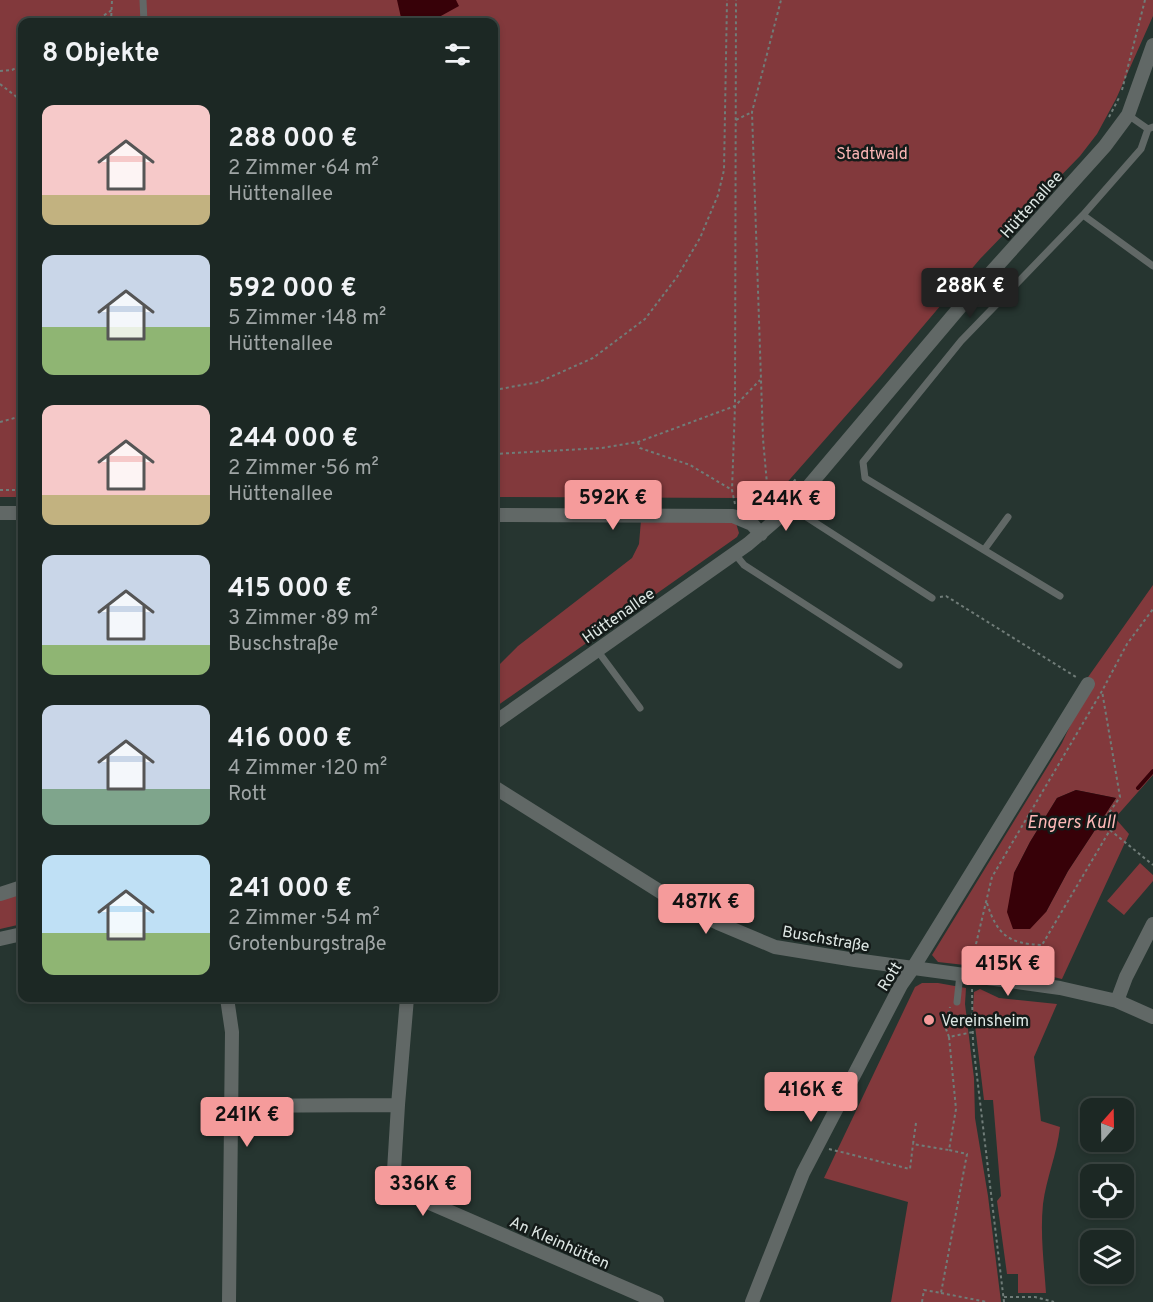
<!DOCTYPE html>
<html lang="de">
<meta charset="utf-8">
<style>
body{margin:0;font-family:Overpass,sans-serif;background:#25302c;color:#f1f3f6;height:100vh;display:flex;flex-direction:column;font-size:22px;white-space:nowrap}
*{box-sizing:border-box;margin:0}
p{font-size:20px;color:#a0a6a6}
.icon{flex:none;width:33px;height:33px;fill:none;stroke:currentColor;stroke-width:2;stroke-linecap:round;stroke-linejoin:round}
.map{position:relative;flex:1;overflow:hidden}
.panel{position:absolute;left:18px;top:18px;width:480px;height:984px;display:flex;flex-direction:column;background:#1c2824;border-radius:12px;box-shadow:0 3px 9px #0003,0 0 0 2px #3a4441}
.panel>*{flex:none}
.needle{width:39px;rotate:20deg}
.fabs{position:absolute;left:1080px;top:1098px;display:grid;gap:12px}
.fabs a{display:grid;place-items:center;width:54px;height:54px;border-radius:12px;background:#1c2824;box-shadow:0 3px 9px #0003,0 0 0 2px #3a4441;font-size:30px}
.price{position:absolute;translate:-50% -51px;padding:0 14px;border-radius:6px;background:#f59b9b;color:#111;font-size:20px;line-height:39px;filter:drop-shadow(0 2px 3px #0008)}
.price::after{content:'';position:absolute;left:50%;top:36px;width:18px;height:14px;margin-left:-9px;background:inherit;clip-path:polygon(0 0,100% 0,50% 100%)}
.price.on{background:#222;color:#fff}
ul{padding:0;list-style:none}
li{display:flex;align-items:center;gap:18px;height:150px;padding:0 24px}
li span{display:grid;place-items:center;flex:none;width:168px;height:120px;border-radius:12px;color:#555}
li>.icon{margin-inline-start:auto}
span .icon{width:72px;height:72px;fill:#fffc;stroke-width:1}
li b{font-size:26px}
h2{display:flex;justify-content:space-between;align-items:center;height:72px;padding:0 24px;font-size:26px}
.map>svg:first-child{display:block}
.green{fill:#82393c;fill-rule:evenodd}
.water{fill:#370108}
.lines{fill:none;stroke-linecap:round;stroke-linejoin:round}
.stream{stroke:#370108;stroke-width:4}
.path{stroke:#707c78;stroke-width:2;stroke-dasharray:3 3;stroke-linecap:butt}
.lane{stroke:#616866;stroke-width:7}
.street{stroke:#616866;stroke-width:14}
.poi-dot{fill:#f59b9b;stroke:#141b19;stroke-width:2}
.labels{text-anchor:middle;stroke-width:5;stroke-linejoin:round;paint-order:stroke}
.park-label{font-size:16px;fill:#fab5b4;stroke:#141b19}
.street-label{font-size:16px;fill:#dee7e4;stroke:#141b19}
.poi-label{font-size:16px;fill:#dee7e4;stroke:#141b19;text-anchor:start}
.water-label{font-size:18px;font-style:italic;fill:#fdb8b7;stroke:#141b19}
</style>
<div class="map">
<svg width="1153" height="1302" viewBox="0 0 1153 1302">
<rect width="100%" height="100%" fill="#263530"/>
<!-- green -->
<path class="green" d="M0,0H1153V16L1116,99L1097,134L1080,156L980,259L880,377L776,495C763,501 755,504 741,498L494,497V22H22V497H0Z
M641,520H731L736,523L739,533L737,537L494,708V670L518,646L632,558L639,544Z
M1153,585V775L1115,818L1129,834L1062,979L1036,973L938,962L932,955L1062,743L1090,683L1086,680ZM1076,790L1116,798L1068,871L1046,912L1014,873L1030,842L1057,798Z
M1140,863L1153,875V881L1124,915L1107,901Z
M22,890V924L0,929V898Z
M922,983H938L966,988L965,1004L974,1078L975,1118L988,1196L1001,1302H891L908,1202L824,1178L915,987Z
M980,989L999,998L1057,1004L1034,1057L1041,1121L1060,1127C1057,1154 1046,1179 1043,1204C1040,1234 1044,1263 1046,1293H1018V1274H1007L997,1201L1001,1196L993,1100H984L973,1009L974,992Z"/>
<!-- water -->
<path class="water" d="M397,0H456L459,6L430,22H402Z
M1076,790L1116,798L1068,871L1046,912L1030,929H1013L1007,912L1014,873L1030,842L1057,798Z"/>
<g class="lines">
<!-- stream -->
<path class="stream" d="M1138,788L1153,771"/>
<!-- path -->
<path class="path" d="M94,22L112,10
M111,22L112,0
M0,71L12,70L22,65
M0,84L22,101
M1122,90L1145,0
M1109,117L1120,96
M736,120L752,112
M494,390L539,382L593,358L645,319L677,277L700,238L718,195L724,170L727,0
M0,422L22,416
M638,442L640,448L690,465L732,490
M494,454L602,448L638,442L735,406L760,380
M0,490H22
M738,503L762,505L771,503
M771,503L767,484L763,439L752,112L781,0
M735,504L732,490L735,406L736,0
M760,516L796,479
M940,597L946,596L1076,677
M1110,830L1153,865
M987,903C997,935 1009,944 1042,945
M975,962L976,944L992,877L1102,691L1127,644L1153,609
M1036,973L1042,945L1110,830L1102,823L1120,797L1102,691
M972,989L973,1043L1004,1302
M949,1037L946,1029L950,1007
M916,1123L913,1144L949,1150
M829,1149L910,1169L913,1144
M941,1293L987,1302
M1004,1297H1035L1054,1302
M922,1302L924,1290L941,1293L967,1154L949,1150L956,1109L949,1037L973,1032"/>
<!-- lane -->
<path class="lane" d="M143,0L144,22
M1128,115L1148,129L1153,127
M1148,129L1141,149L1083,215L1153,266
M791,507L932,598
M984,550L1008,517
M735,554L744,565L899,665
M1060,596L865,478L863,462L961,341L1083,215
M597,650L640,708
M957,1002L960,974"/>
<!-- street -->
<path class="street" d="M0,513H22
M494,515L733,516L752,524L761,534
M494,723L748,544L791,507L961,306L1105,146L1128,115L1153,45
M494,787L683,906L718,923L775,947L855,960L1060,988L1117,1001L1153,1017
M0,894L22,887
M0,939L22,934
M227,998L232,1032L229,1302
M407,998L398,1105L393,1187L657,1302
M1117,1001L1126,977L1153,924
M231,1106L398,1105
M752,1302L803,1173L901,985L913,968L1088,684"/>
</g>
<!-- markers -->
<circle class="poi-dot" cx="929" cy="1020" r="6"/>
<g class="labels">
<!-- park labels -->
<g class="park-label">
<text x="872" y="159">Stadtwald</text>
</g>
<!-- street labels -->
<g class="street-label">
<text transform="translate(1031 204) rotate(-48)" y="6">Hüttenallee</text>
<text transform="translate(618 615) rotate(-35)" y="6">Hüttenallee</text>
<text transform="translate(826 938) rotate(10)" y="6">Buschstraße</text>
<text transform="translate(889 976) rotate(-58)" y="6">Rott</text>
<text transform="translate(560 1242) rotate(24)" y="6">An Kleinhütten</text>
</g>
<!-- poi labels -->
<g class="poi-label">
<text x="941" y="1026">Vereinsheim</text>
</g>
<!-- water labels -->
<g class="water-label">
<text x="1071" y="828">Engers Kull</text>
</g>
</g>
</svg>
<div class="fabs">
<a><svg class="needle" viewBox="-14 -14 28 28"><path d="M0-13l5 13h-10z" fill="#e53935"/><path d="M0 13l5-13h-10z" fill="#a0a6a6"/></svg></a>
<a><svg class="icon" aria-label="locate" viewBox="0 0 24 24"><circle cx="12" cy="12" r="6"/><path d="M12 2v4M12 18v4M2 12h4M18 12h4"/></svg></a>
<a><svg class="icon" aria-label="layers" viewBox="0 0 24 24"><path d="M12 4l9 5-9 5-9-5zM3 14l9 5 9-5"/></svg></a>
</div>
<b class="price on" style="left:970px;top:319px">288K €</b>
<b class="price" style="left:613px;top:531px">592K €</b>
<b class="price" style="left:786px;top:532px">244K €</b>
<b class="price" style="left:706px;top:935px">487K €</b>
<b class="price" style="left:1008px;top:997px">415K €</b>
<b class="price" style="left:811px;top:1123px">416K €</b>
<b class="price" style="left:247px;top:1148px">241K €</b>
<b class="price" style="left:423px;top:1217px">336K €</b>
<section class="panel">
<h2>8 Objekte<svg class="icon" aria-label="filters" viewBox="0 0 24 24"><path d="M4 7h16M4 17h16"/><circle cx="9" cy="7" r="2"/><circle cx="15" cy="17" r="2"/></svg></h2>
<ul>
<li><span style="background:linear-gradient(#f6c9c9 75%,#c2b280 0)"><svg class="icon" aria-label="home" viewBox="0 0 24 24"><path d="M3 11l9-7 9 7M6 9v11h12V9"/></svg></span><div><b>288 000 €</b><p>2 Zimmer · 64 m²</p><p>Hüttenallee</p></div></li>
<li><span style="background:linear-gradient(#c9d6e8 60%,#8fb573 0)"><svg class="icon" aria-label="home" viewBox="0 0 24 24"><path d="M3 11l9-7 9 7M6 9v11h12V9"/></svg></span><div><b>592 000 €</b><p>5 Zimmer · 148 m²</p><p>Hüttenallee</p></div></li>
<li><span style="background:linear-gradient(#f6c9c9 75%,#c2b280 0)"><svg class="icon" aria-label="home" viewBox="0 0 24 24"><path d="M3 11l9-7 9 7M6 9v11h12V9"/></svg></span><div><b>244 000 €</b><p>2 Zimmer · 56 m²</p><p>Hüttenallee</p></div></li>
<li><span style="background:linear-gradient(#c9d6e8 75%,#8fb573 0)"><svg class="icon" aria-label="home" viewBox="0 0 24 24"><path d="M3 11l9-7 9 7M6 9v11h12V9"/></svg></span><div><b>415 000 €</b><p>3 Zimmer · 89 m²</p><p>Buschstraße</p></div></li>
<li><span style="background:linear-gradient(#c9d6e8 70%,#7fa58c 0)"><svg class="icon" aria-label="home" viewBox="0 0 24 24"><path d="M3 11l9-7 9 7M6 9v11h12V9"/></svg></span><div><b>416 000 €</b><p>4 Zimmer · 120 m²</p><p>Rott</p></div></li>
<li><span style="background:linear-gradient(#bfe0f5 65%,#8fb573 0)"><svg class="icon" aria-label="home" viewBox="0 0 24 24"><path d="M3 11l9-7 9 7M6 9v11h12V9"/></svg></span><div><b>241 000 €</b><p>2 Zimmer · 54 m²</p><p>Grotenburgstraße</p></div></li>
</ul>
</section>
</div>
